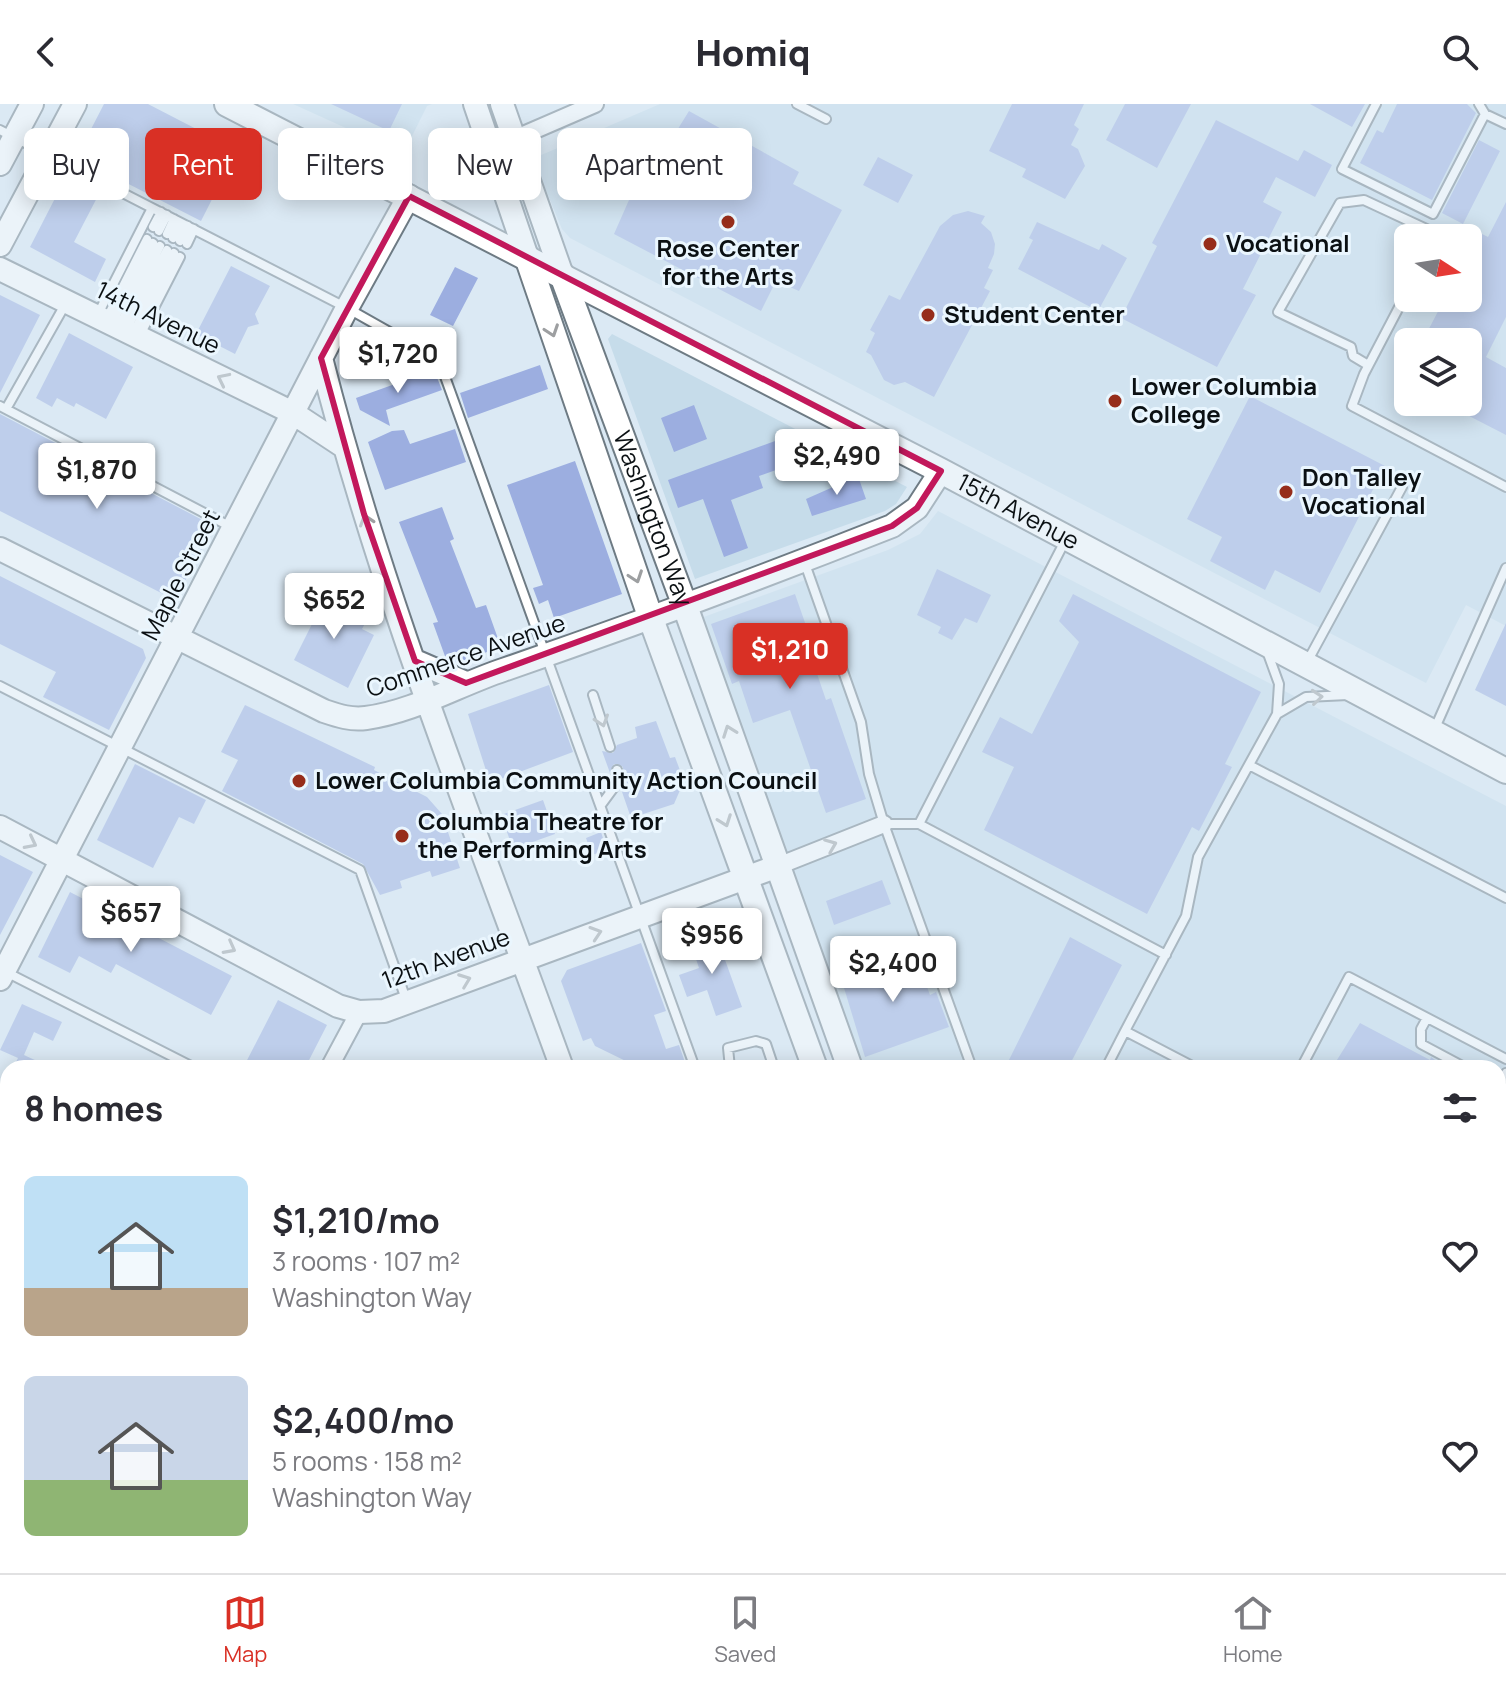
<!DOCTYPE html>
<meta charset="utf-8">
<style>
body{margin:0;font-family:Manrope,sans-serif;background:#f2f2f3;color:#2b2b33;height:100vh;display:flex;flex-direction:column;font-size:30px;white-space:nowrap}
*{box-sizing:border-box;margin:0}
p{font-size:26px;color:#7c7c81}
.icon{flex:none;width:44px;height:44px;fill:none;stroke:currentColor;stroke-width:2;stroke-linecap:round;stroke-linejoin:round}
.map{position:relative;flex:1;overflow:hidden}
.sheet{position:absolute;left:0px;top:956px;width:1506px;height:514px;display:flex;flex-direction:column;background:#fff;border-radius:24px 24px 0 0;box-shadow:0 4px 20px #0003}
.sheet>*{flex:none}
.hud{position:absolute;left:24px;top:24px;width:800px;height:72px;display:flex;gap:16px}
.needle{width:52px;rotate:102deg}
.fabs{position:absolute;left:1394px;top:120px;display:grid;gap:16px}
.fabs a{display:grid;place-items:center;width:88px;height:88px;border-radius:12px;background:#fff;box-shadow:0 4px 20px #0003;font-size:40px}
.price{position:absolute;translate:-50% -68px;padding:0 18px;border-radius:8px;background:#fff;color:#222;font-size:26px;line-height:52px;filter:drop-shadow(0 2px 4px #0008)}
.price::after{content:'';position:absolute;left:50%;top:48px;width:24px;height:18px;margin-left:-12px;background:inherit;clip-path:polygon(0 0,100% 0,50% 100%)}
.price.active{background:#d93025;color:#fff}
ul{padding:0;list-style:none}
li{display:flex;align-items:center;gap:24px;height:200px;padding:0 24px}
li span{display:grid;place-items:center;flex:none;width:224px;height:160px;border-radius:12px;color:#555}
li>.icon{margin-inline-start:auto}
span .icon{width:96px;height:96px;fill:#fffc;stroke-width:1}
li b{font-size:34px}
h2{display:flex;justify-content:space-between;align-items:center;height:96px;padding:0 24px;font-size:34px}
.tag{padding:0 28px;border-radius:12px;background:#fff;box-shadow:0 4px 20px #0003;font-size:28px;line-height:72px}
.tag.active{background:#d93025;color:#fff}
header{display:flex;justify-content:space-between;align-items:center;height:104px;padding:0 24px;background:#fff;font-size:36px;font-weight:800}
.menu{display:flex;justify-content:space-around;align-items:center;height:112px;border-top:2px solid #e1e1e2;background:#fff;font-size:22px;color:#7c7c81}
.menu a{display:grid;justify-items:center;gap:4px}
.menu .active{color:#d93025}
.map>svg:first-child{display:block}
.built{fill:#c6dcea;fill-rule:evenodd}
.building{fill:#9caee0}
.lines{fill:none;stroke-linecap:round;stroke-linejoin:round}
.lane-casing{stroke:#6e7b84;stroke-width:12}
.street-casing{stroke:#6e7b84;stroke-width:20}
.secondary-casing{stroke:#6e7b84;stroke-width:26}
.primary-casing{stroke:#6e7b84;stroke-width:28}
.lane{stroke:#fff;stroke-width:8}
.street{stroke:#fff;stroke-width:16}
.secondary{stroke:#fff;stroke-width:22}
.primary{stroke:#fff;stroke-width:24}
.oneway{stroke:#9d9fa1}
.marked{fill:none;stroke:#c2185b;stroke-width:6;stroke-linejoin:round}
.poi-dot{fill:#962d1b;stroke:#eaf6fe;stroke-width:3}
.labels{text-anchor:middle;stroke-width:6;stroke-linejoin:round;paint-order:stroke}
.poi-label{font-size:24px;font-weight:bold;fill:#0b1013;stroke:#eaf6fe;text-anchor:start}
.street-label{font-size:24px;fill:#0b1013;stroke:#eaf6fe}
</style>
<header><svg class="icon" aria-label="back" viewBox="0 0 24 24"><path d="M15 5l-7 7 7 7"/></svg>Homiq<svg class="icon" aria-label="search" viewBox="0 0 24 24"><circle cx="10" cy="10" r="6"/><path d="M15 15l6 6"/></svg></header>
<div class="map">
<svg width="1506" height="1469" viewBox="0 0 1506 1469">
<rect width="100%" height="100%" fill="#dbe9f4"/>
<!-- built -->
<path class="built" d="M293,0H432L427,2L403,50Z
M660,0H1506V522L1466,501L1426,579L570,134L562,125L535,60L539,52ZM1408,134H1468V194H1408ZM1408,238H1468V298H1408Z
M612,230L907,383L896,400L885,407L695,475L608,235Z
M938,407L1506,702V1469H1048L1046,1462H1498V964H864L701,514L888,446L920,430Z"/>
<!-- building -->
<path class="building" d="M104,0H148L206,30L209,24L230,35L222,51L232,56L201,117L109,70L108,73L75,56Z
M331,0H402L389,27Z
M1012,0H1084L1074,21L1079,25L1071,41L1078,45L1085,62L1065,95L1022,73L1026,65L989,47Z
M1125,0H1191L1157,64L1106,36Z
M1310,0H1365L1352,23Z
M1397,0H1467L1476,9L1432,96L1360,59L1377,26L1383,29Z
M689,7L799,68L793,80L842,106L799,187L776,177L761,207L614,130L640,71L671,36Z
M1216,16L1298,57L1304,46L1332,61L1315,93L1276,73L1263,98L1282,108L1243,185L1256,191L1217,263L1121,214L1157,142L1152,139Z
M1479,36L1500,47L1463,120L1442,109Z
M878,53L913,71L898,99L863,81Z
M68,69L101,86L74,138L106,155L95,178L30,143Z
M1506,98V213L1486,253L1506,264V331L1442,298H1468V238H1422L1445,194H1468V149L1478,128L1488,133Z
M968,107L985,112L981,119L991,128L995,140L994,150L988,164L993,166L984,184L990,187L934,293L905,278L894,281L884,276L871,251L866,248L875,229L870,226L889,191L900,196L940,122L953,111Z
M1037,118L1099,146L1102,140L1127,154L1098,207L1018,165L1033,136L1029,134Z
M231,162L270,182L255,210L259,220L248,223L235,250L196,230Z
M455,163L478,174L453,222L430,211Z
M0,191L40,211L0,289Z
M367,224L393,242L385,254L357,242Z
M69,229L133,263L106,315L76,299L74,303L57,294L52,303L36,294Z
M540,261L548,285L468,314L460,289Z
M434,266L442,286L386,306L390,322L360,306L356,294Z
M1250,292L1385,362L1320,489L1275,466L1265,486L1210,457L1222,433L1187,415Z
M694,301L707,335L674,348L661,314Z
M0,310L214,422L175,496L0,407Z
M455,325L466,358L385,386L368,338L392,327L404,326L410,340Z
M778,336L787,362L759,372L763,384L731,396L748,444L724,453L703,395L678,404L668,376Z
M575,357L622,490L554,514L548,496L539,500L533,484L543,481L507,381Z
M858,372L866,395L812,412L806,395Z
M442,403L454,435L450,437L476,504L486,501L501,543L456,559L446,555L433,519L438,518L399,418Z
M937,465L991,491L977,519L965,514L952,536L938,529L941,523L917,511Z
M0,472L143,545L146,554L109,626L43,593L56,568L0,540Z
M299,488L322,500L324,495L352,509L354,505L369,512L362,525L374,531L348,584L294,556L317,510L294,498Z
M795,490L817,553L812,555L826,596L831,594L866,695L826,709L790,606L753,619L739,577L732,580L711,520Z
M1073,490L1261,588L1225,660L1232,663L1199,727L1192,723L1147,810L984,726L1014,663L982,648L1000,613L1032,630L1079,538L1059,517Z
M1506,519V602L1475,586Z
M549,581L573,648L490,679L468,610Z
M245,601L375,663L374,666L427,693L442,710L460,764L432,773L430,767L400,777L402,784L380,791L363,760L222,687L238,656L221,648Z
M656,617L670,654L675,653L684,677L674,700L631,714L621,685L623,663L614,660L610,669L602,647L613,649L617,641L637,634L635,623Z
M135,660L206,696L194,720L179,713L153,764L97,736Z
M543,696L555,730L513,745L501,711Z
M601,728L607,746L592,751L586,734Z
M0,751L33,768L0,831Z
M882,776L891,800L834,821L826,797Z
M70,788L232,872L211,911L116,860L111,869L79,852L70,869L38,853Z
M715,828L742,903L716,912L707,886L687,893L679,871L699,864L690,837Z
M1070,833L1122,861L1068,964H1005Z
M641,839L666,907L654,911L666,945L679,941L687,964H640L595,942L591,934L583,937L561,877L567,866Z
M914,847L930,891L936,888L949,923L865,953L841,874Z
M278,896L327,921L305,964H243Z
M22,900L62,918L53,937L34,928L24,951L52,964H13L18,954L0,946Z
M1360,919L1430,956L1431,953L1446,964H1332Z"/>
<g class="lines">
<defs>
<path id="lane" d="M797,0L826,15
M1376,0L1342,65L1433,110L1485,10
M1479,0L1485,10L1506,20
M0,26L347,204L439,256L695,964
M153,123L161,108
M159,127L167,111
M167,130L174,115
M173,134L181,119
M180,137L188,122
M187,140L194,125
M1408,186L1364,270L1352,302L1506,383
M97,212L152,104
M106,216L147,135
M112,219L153,139
M119,223L160,142
M126,226L167,146
M133,230L174,149
M139,233L180,153
M1368,261L1353,252L1351,243L1278,208L1340,99L1364,96L1437,130L1435,134
M0,302L233,424
M6,305L66,199
M804,457L861,618L869,670L884,720L972,964
M1306,560L1402,383
M0,582L360,766L407,898
M593,591L610,643
M1277,610L1306,593L1348,591
M1435,624L1506,464
M1249,661L1506,794
M601,701L615,682L617,666
M884,720H919L1066,435
M919,720L1166,851
M4,867L195,964
M1427,914L1421,925V940L1466,964
M1125,927L1186,812L1198,753L1277,610L1279,580L1267,547
M730,964L728,944L756,937L766,940L774,964
M1106,964L1125,927L1196,964
M1301,964L1349,873L1506,955
M1498,984L1506,969
M1498,1113L1506,1114
M0,1138L8,1142
M1498,1264L1506,1269
M0,1413L8,1418
M93,1462L107,1469
M605,1462L608,1469
M963,1462L966,1469
M1152,1462L1155,1469
M873,1465L880,1462
M709,1469L720,1462
M1125,1469L1132,1467"/>
<path id="street" d="M514,35L595,0
M778,762L884,720
M329,964L359,908
M0,997L8,1001
M0,1280L8,1284
M356,1462L370,1469
M1421,1462L1435,1469
M67,1469L71,1462
M447,1469L450,1462
M1278,1469L1297,1462"/>
<path id="secondary" d="M475,0L527,153
M502,0L562,171
M0,60L32,0
M0,141L75,0
M0,165L293,309L343,342
M321,254C382,496 477,729 562,964
M0,445L324,607C339,612 351,616 366,614C413,608 458,581 503,566C634,521 763,473 892,422L917,404L941,367
M415,557L466,579
M0,723L338,902L359,908L384,907L778,762
M0,875L347,204L409,92
M742,1462L745,1469"/>
<g id="primary">
<path id="s1" d="M227,0L941,367L1506,667"/>
<path d="M527,153L651,515L815,964"/>
<path id="s2" d="M562,171L685,502L850,964"/>
<path d="M997,1462L999,1469"/>
<path d="M1030,1462L1032,1469"/>
</g>
</defs>
<!-- lane casing -->
<use href="#lane" class="lane-casing"/>
<!-- street casing -->
<use href="#street" class="street-casing"/>
<!-- secondary casing -->
<use href="#secondary" class="secondary-casing"/>
<!-- primary casing -->
<use href="#primary" class="primary-casing"/>
<!-- lane -->
<use href="#lane" class="lane"/>
<!-- street -->
<use href="#street" class="street"/>
<!-- secondary -->
<use href="#secondary" class="secondary"/>
<!-- primary -->
<use href="#primary" class="primary"/>
</g>
<!-- one-way arrows -->
<defs><path id="oneway-chevron" d="M-2-3.5L2.5 0L-2 3.5" fill="none" stroke-width="1.6" stroke-linecap="round" stroke-linejoin="round" transform="scale(2)"/></defs>
<g class="oneway">
<use href="#oneway-chevron" transform="translate(552 227) rotate(71)"/>
<use href="#oneway-chevron" transform="translate(223 275) rotate(-154)"/>
<use href="#oneway-chevron" transform="translate(366 416) rotate(-108)"/>
<use href="#oneway-chevron" transform="translate(636 473) rotate(71)"/>
<use href="#oneway-chevron" transform="translate(1317 593) rotate(-5)"/>
<use href="#oneway-chevron" transform="translate(602 617) rotate(72)"/>
<use href="#oneway-chevron" transform="translate(729 627) rotate(-110)"/>
<use href="#oneway-chevron" transform="translate(725 717) rotate(70)"/>
<use href="#oneway-chevron" transform="translate(31 739) rotate(27)"/>
<use href="#oneway-chevron" transform="translate(831 741) rotate(-22)"/>
<use href="#oneway-chevron" transform="translate(596 829) rotate(-18)"/>
<use href="#oneway-chevron" transform="translate(230 844) rotate(28)"/>
<use href="#oneway-chevron" transform="translate(465 876) rotate(-21)"/>
</g>
<!-- marked area -->
<path d="M0 0H1506V1469H0ZM409,92L941,367L917,404L892,422L466,579L415,557L364,410L321,254Z" fill="#dbe9f4" fill-opacity=".55" fill-rule="evenodd"/>
<path class="marked" d="M409,92L941,367L917,404L892,422L466,579L415,557L364,410L321,254Z"/>
<!-- markers -->
<g class="poi-dot">
<circle cx="728" cy="118" r="8"/>
<circle cx="1210" cy="140" r="8"/>
<circle cx="928" cy="211" r="8"/>
<circle cx="1115" cy="297" r="8"/>
<circle cx="1286" cy="388" r="8"/>
<circle cx="299" cy="677" r="8"/>
<circle cx="402" cy="732" r="8"/>
</g>
<g class="labels">
<!-- poi labels -->
<g class="poi-label">
<text x="1226" y="148">Vocational</text>
<text x="728" y="153" text-anchor="middle">Rose Center<tspan x="728" dy="28">for the Arts</tspan></text>
<text x="944" y="219">Student Center</text>
<text x="1131" y="291">Lower Columbia<tspan x="1131" dy="28">College</tspan></text>
<text x="1302" y="382">Don Talley<tspan x="1302" dy="28">Vocational</tspan></text>
<text x="315" y="685">Lower Columbia Community Action Council</text>
<text x="418" y="726">Columbia Theatre for<tspan x="418" dy="28">the Performing Arts</tspan></text>
</g>
<!-- street labels -->
<g class="street-label">
<text transform="translate(158 214) rotate(26)" y="8">14th Avenue</text>
<text dy="8" stroke="none"><textPath href="#s1" startOffset="890">15th Avenue</textPath></text>
<text dy="8" stroke="none"><textPath href="#s2" startOffset="260">Washington Way</textPath></text>
<text transform="translate(181 471) rotate(-63)" y="8">Maple Street</text>
<text transform="translate(466 552) rotate(-19)" y="8">Commerce Avenue</text>
<text transform="translate(446 855) rotate(-20)" y="8">12th Avenue</text>
</g>
</g>
</svg>
<div class="fabs">
<a><svg class="needle" viewBox="-14 -14 28 28"><path d="M0-13l5 13h-10z" fill="#e53935"/><path d="M0 13l5-13h-10z" fill="#7c7c81"/></svg></a>
<a><svg class="icon" aria-label="layers" viewBox="0 0 24 24"><path d="M12 4l9 5-9 5-9-5zM3 14l9 5 9-5"/></svg></a>
</div>
<b class="price" style="left:398px;top:291px">$1,720</b>
<b class="price" style="left:837px;top:393px">$2,490</b>
<b class="price" style="left:97px;top:407px">$1,870</b>
<b class="price" style="left:334px;top:537px">$652</b>
<b class="price active" style="left:790px;top:587px">$1,210</b>
<b class="price" style="left:131px;top:850px">$657</b>
<b class="price" style="left:712px;top:872px">$956</b>
<b class="price" style="left:893px;top:900px">$2,400</b>
<div class="hud">
<a class="tag">Buy</a>
<a class="tag active">Rent</a>
<a class="tag">Filters</a>
<a class="tag">New</a>
<a class="tag">Apartment</a>
</div>
<section class="sheet">
<h2>8 homes<svg class="icon" aria-label="filters" viewBox="0 0 24 24"><path d="M4 7h16M4 17h16"/><circle cx="9" cy="7" r="2"/><circle cx="15" cy="17" r="2"/></svg></h2>
<ul>
<li><span style="background:linear-gradient(#bfe0f5 70%,#b9a48a 0)"><svg class="icon" aria-label="home" viewBox="0 0 24 24"><path d="M3 11l9-7 9 7M6 9v11h12V9"/></svg></span><div><b>$1,210/mo</b><p>3 rooms · 107 m²</p><p>Washington Way</p></div><svg class="icon" aria-label="heart" viewBox="0 0 24 24"><path d="M12 20l-8-8c-3-5 5-10 8-4 3-6 11-1 8 4z"/></svg></li>
<li><span style="background:linear-gradient(#c9d6e8 65%,#8fb573 0)"><svg class="icon" aria-label="home" viewBox="0 0 24 24"><path d="M3 11l9-7 9 7M6 9v11h12V9"/></svg></span><div><b>$2,400/mo</b><p>5 rooms · 158 m²</p><p>Washington Way</p></div><svg class="icon" aria-label="heart" viewBox="0 0 24 24"><path d="M12 20l-8-8c-3-5 5-10 8-4 3-6 11-1 8 4z"/></svg></li>
</ul>
</section>
</div>
<nav class="menu">
<a class="active"><svg class="icon" aria-label="map" viewBox="0 0 24 24"><path d="M3 6l6-2 6 2 6-2v14l-6 2-6-2-6 2zM9 4v14M15 6v14"/></svg>Map</a>
<a><svg class="icon" aria-label="saved" viewBox="0 0 24 24"><path d="M7 4h10v16l-5-4-5 4z"/></svg>Saved</a>
<a><svg class="icon" aria-label="home" viewBox="0 0 24 24"><path d="M3 11l9-7 9 7M6 9v11h12V9"/></svg>Home</a>
</nav>
